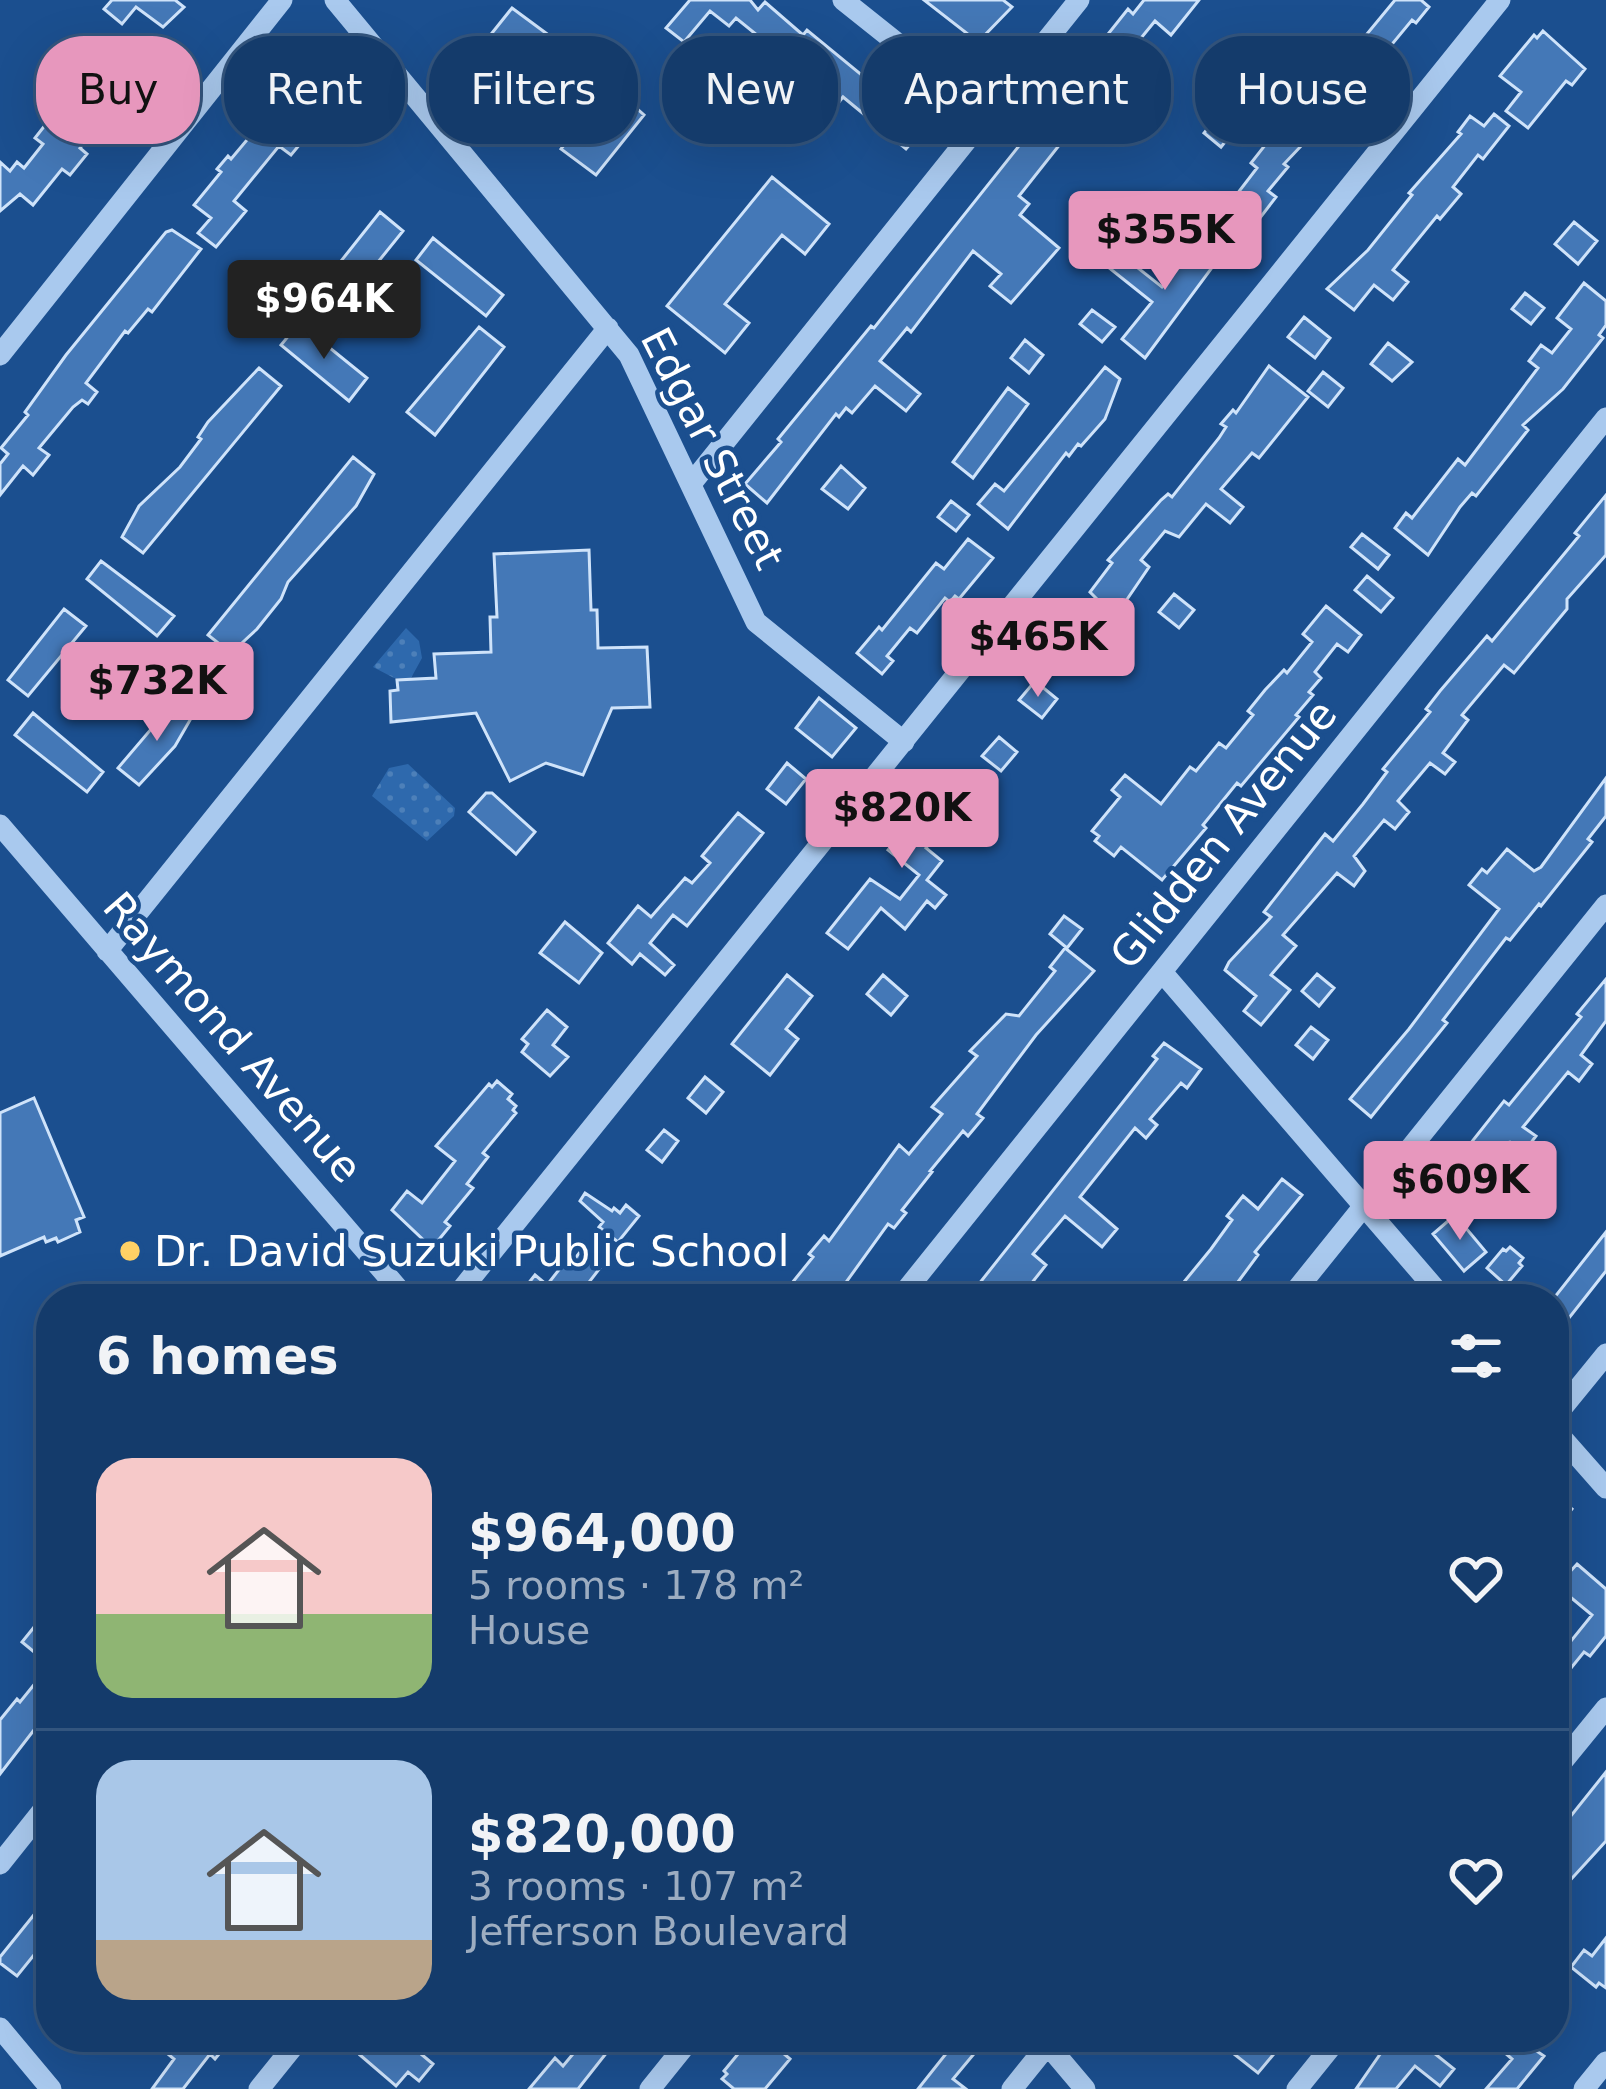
<!DOCTYPE html>
<meta charset="utf-8">
<style>
body{margin:0;font-family:"DejaVu Sans",sans-serif;background:#1d4271;color:#f1f3f6;height:100vh;display:flex;flex-direction:column;font-size:45px;white-space:nowrap}
*{box-sizing:border-box;margin:0}
p{font-size:39px;color:#9dadc1}
.icon{flex:none;width:66px;height:66px;fill:none;stroke:currentColor;stroke-width:2;stroke-linecap:round;stroke-linejoin:round}
.map{position:relative;flex:1;overflow:hidden}
.side{position:absolute;left:36px;top:1284px;width:1533px;height:768px;display:flex;flex-direction:column;background:#143b6b;border-radius:48px;box-shadow:0 12px 48px #0002,0 0 0 3px #33557e}
.side>*{flex:none}
.top-card{position:absolute;left:36px;top:36px;width:1536px;height:108px;display:flex;gap:24px}
.price{position:absolute;translate:-50% -102px;padding:0 27px;border-radius:12px;background:#e797bd;color:#111;font-size:39px;line-height:78px;filter:drop-shadow(0 3px 6px #0008)}
.price::after{content:'';position:absolute;left:50%;top:72px;width:36px;height:27px;margin-left:-18px;background:inherit;clip-path:polygon(0 0,100% 0,50% 100%)}
.price.current{background:#222;color:#fff}
ul{padding:0;list-style:none}
li{display:flex;align-items:center;gap:36px;height:300px;padding:0 60px}
li+li{border-top:3px solid #33557e}
li span{display:grid;place-items:center;flex:none;width:336px;height:240px;border-radius:36px;color:#555}
li>.icon{margin-inline-start:auto}
span .icon{width:144px;height:144px;fill:#fffc;stroke-width:1}
li b{font-size:51px}
h2{display:flex;justify-content:space-between;align-items:center;height:144px;padding:0 60px;font-size:51px}
.chip{padding:0 42px;border-radius:48px;background:#143b6b;box-shadow:0 12px 48px #0002,0 0 0 3px #33557e;font-size:42px;line-height:108px}
.chip.current{background:#e797bd;color:#111}
.map>svg:first-child{display:block}
.park{fill:url(#park-dots)}
.building{fill:#4478b7;stroke:#cfe3fa;stroke-width:3}
.lines{fill:none;stroke-linecap:round;stroke-linejoin:round}
.minor{stroke:#a9c9ee;stroke-width:21}
.poi-dot{fill:#ffd166;stroke:#1b4f8f;stroke-width:4.5}
.labels{text-anchor:middle;stroke-width:9;stroke-linejoin:round;paint-order:stroke}
.street-label{font-size:42px;fill:#fff;stroke:#1b4f8f}
.poi-label{font-size:42px;fill:#fff;stroke:#1b4f8f;text-anchor:start}
</style>
<div class="map">
<svg width="1606" height="2089" viewBox="0 0 1606 2089">
<defs>
<pattern id="park-dots" width="8" height="8" patternUnits="userSpaceOnUse" patternTransform="scale(3)"><rect width="8" height="8" fill="#2e69ad"/><path d="M2 2h.1M6 6h.1" fill="none" stroke="#4d80b9" stroke-width="1.8" stroke-linecap="round"/></pattern>
</defs>
<rect width="100%" height="100%" fill="#1b4f8f"/>
<!-- park -->
<path class="park" d="M406,628L419,641L422,658L411,678H394L373,667Z
M408,764L455,808L454,816L427,841L372,796L389,768Z"/>
<!-- building -->
<path class="building" d="M112,0H175L184,7L163,27L136,7L122,24L104,9Z
M690,0H750L758,10L765,2L803,35L807,30L925,127L906,149L843,97L812,136L794,122L825,84L801,64L767,105L748,91L779,53L736,18L729,26L710,11L684,42L666,28Z
M924,0H1003L1012,7L978,42Z
M1144,0H1199L1171,35L1155,21L1132,49L1165,76L1152,93L1137,80L1103,122L1087,110L1019,196L1029,204L1020,215L1059,248L1011,303L990,286L1001,274L973,251L911,332L907,328L880,361L920,394L906,411L875,386L852,413L846,408L839,417L836,414L767,503L745,484L781,442L778,439L871,326L874,328L1128,9L1133,14Z
M1395,0H1421L1429,7L1416,23L1412,20L1388,49L1393,52L1379,69L1372,63L1341,103L1337,100L1317,124L1320,126L1284,164L1288,167L1268,191L1276,197L1250,231L1224,211L1257,168L1251,163L1277,130L1252,108L1221,147L1204,133L1251,76L1261,85L1295,45L1325,69L1340,51L1348,57Z
M512,8L581,59L644,115L596,175L561,149L579,125L572,116L516,75L497,95L464,68Z
M1543,31L1585,69L1572,85L1566,81L1528,128L1506,111L1521,92L1500,76L1534,35L1537,38Z
M324,38L357,66L349,75L354,79L330,108L335,113L321,130L315,126L291,155L279,146L234,201L246,211L216,247L198,233L211,218L194,205L221,172L217,169L228,156L231,159L257,128L253,125L283,89L279,87Z
M119,39L152,66L80,148L87,154L70,175L62,169L33,205L20,194L0,211V162L10,171L17,162L24,168L43,144L35,138L64,101L71,107L106,63L102,60Z
M1494,114L1509,126L1483,159L1478,155L1453,187L1461,194L1440,219L1437,216L1393,270L1408,282L1393,300L1374,285L1354,310L1327,289L1368,250L1412,195L1409,193L1461,134L1458,132L1470,116L1484,126Z
M772,177L829,224L805,254L782,235L725,304L749,323L725,353L667,306Z
M380,212L403,231L336,314L314,295Z
M1574,222L1597,241L1578,264L1555,244Z
M172,230L201,249L152,312L148,309L128,333L125,331L86,383L97,392L88,404L82,400L73,407L39,448L49,455L33,475L23,466L0,495V464L8,454L1,448L28,415L25,412L66,355L166,232Z
M1207,235L1225,250L1145,358L1122,339L1152,302L1108,267L1119,253L1162,287Z
M433,238L503,295L486,316L416,260Z
M1584,283L1606,301V325L1599,335L1603,338L1563,389L1523,425L1528,430L1476,496L1472,493L1460,507L1428,555L1395,528L1406,513L1412,518L1458,459L1465,465L1538,368L1529,361L1541,345L1552,353L1571,329L1557,318Z
M1525,293L1544,308L1531,324L1512,309Z
M1092,310L1115,327L1102,342L1080,324Z
M1304,317L1330,338L1315,358L1288,337Z
M299,323L367,378L349,401L281,345Z
M479,327L504,347L435,435L407,412Z
M1025,340L1043,355L1029,373L1011,358Z
M1388,343L1412,362L1392,381L1371,364Z
M1269,366L1308,397L1259,458L1252,453L1221,489L1243,507L1230,523L1206,504L1179,537L1165,531L1141,560L1149,567L1115,617L1090,592L1112,563L1108,560L1161,500L1168,494L1172,497L1219,438L1226,427L1221,424L1233,410L1236,413Z
M1105,367L1120,379L1105,419L1081,446L1078,444L1069,456L1066,453L1008,529L978,504L995,484L1004,491Z
M259,368L281,386L143,553L122,537L139,506L180,467L201,439L198,437L208,422Z
M1323,372L1343,388L1328,407L1308,391Z
M1008,388L1028,404L973,478L953,462Z
M353,457L374,474L356,506L288,582L281,599L257,629L231,653L208,635Z
M841,466L865,488L848,509L822,489Z
M1606,495V555L1567,599V609L1514,673L1504,665L1462,715L1468,720L1443,753L1455,762L1445,774L1430,763L1398,801L1409,812L1395,829L1384,820L1354,856L1365,871L1354,886L1337,873L1283,935L1296,946L1271,975L1290,990L1261,1025L1244,1011L1256,996L1225,970L1229,962L1271,917L1264,912L1325,834L1333,841L1363,804L1387,772L1383,769L1430,712L1426,709L1440,691L1487,636L1492,641L1579,536L1575,533Z
M951,501L969,515L956,531L938,517Z
M1362,534L1389,555L1378,569L1351,547Z
M968,539L993,558L959,599L955,596L950,602L945,598L917,633L910,628L887,656L893,661L882,674L857,653L879,627L882,630L936,563L944,569Z
M589,550L591,610H597L598,648L647,647L650,707L612,708L583,775L546,763L510,781L476,713L391,722L390,691L398,690L397,680L436,678L434,654L491,652L490,617H497L494,554Z
M101,561L174,616L157,636L87,579Z
M1367,576L1393,598L1381,612L1355,590Z
M1174,594L1194,610L1179,628L1159,612Z
M1326,606L1361,635L1348,652L1337,644L1315,672L1321,678L1309,692L1313,695L1296,715L1299,717L1241,786L1237,783L1203,825L1206,828L1162,880L1121,847L1114,856L1095,841L1099,836L1092,831L1120,797L1112,790L1125,775L1161,804L1190,767L1196,771L1219,743L1226,748L1253,715L1248,711L1265,690L1284,670L1287,673L1312,642L1303,634Z
M64,609L86,626L28,696L8,680Z
M1068,627L1088,643L1072,663L1052,647Z
M1035,681L1057,699L1042,718L1019,700Z
M819,698L856,728L832,757L796,728Z
M175,701L193,715L175,746L139,785L118,768Z
M33,713L103,772L87,792L15,735Z
M999,737L1017,752L1001,771L982,756Z
M787,763L806,779L786,804L767,789Z
M1606,778V816L1588,839L1592,842L1541,906L1539,904L1510,940L1506,938L1443,1020L1447,1023L1371,1117L1350,1099L1409,1029L1499,909L1469,885L1482,869L1487,873L1507,849L1534,871L1541,867Z
M937,780L955,795L944,809L951,814L926,848L942,861L927,880L946,895L935,908L927,901L905,929L881,908L848,949L827,933L870,879L900,899L919,875L888,850L893,843L888,838Z
M486,793H492L535,832L516,854L469,812Z
M738,813L763,833L687,926L673,915L650,943L674,965L665,975L640,954L632,964L608,943L638,906L651,917L685,878L692,883L710,863L702,856Z
M1064,916L1082,929L1067,948L1050,934Z
M565,922L602,953L579,983L540,953Z
M1065,948L1094,971L1036,1035L977,1114L983,1118L968,1136L963,1131L930,1171L932,1172L902,1210L906,1213L894,1228L888,1224L834,1299H779L813,1257L809,1254L824,1236L829,1241L899,1145L909,1154L942,1114L932,1107L977,1056L970,1051L1006,1014L1019,1016L1055,971L1050,967Z
M1317,974L1334,988L1319,1006L1302,991Z
M787,975L812,996L786,1029L798,1039L770,1075L732,1044Z
M883,975L907,996L891,1015L867,994Z
M1606,979V1021L1581,1055L1592,1064L1579,1081L1568,1072L1523,1127L1536,1136L1524,1152L1510,1142L1506,1143L1486,1167L1497,1176L1486,1189L1455,1163L1504,1101L1509,1105L1581,1017L1577,1014Z
M547,1010L567,1027L553,1045L568,1057L550,1076L522,1052L528,1044L522,1039Z
M1311,1027L1328,1040L1313,1059L1296,1045Z
M1164,1043L1201,1069L1187,1088L1181,1083L1150,1119L1157,1125L1146,1138L1135,1128L1080,1197L1117,1229L1102,1247L1065,1216L1033,1254L1046,1265L1019,1299H967L1157,1059L1153,1056Z
M705,1077L723,1092L706,1113L688,1098Z
M497,1081L512,1094L508,1099L516,1106L513,1110L516,1113L483,1153L488,1157L467,1184L473,1188L445,1222L450,1226L432,1248L392,1210L407,1191L422,1203L455,1161L436,1146L489,1084L492,1087Z
M34,1098L84,1217L76,1220L80,1232L58,1242L56,1238L46,1242L44,1237L0,1256V1113Z
M664,1130L678,1141L662,1162L647,1150Z
M1282,1179L1302,1195L1255,1252L1258,1255L1226,1298L1221,1295L1218,1299H1170L1211,1249L1232,1220L1227,1216L1243,1196L1258,1209Z
M585,1193L612,1211L614,1208L620,1213L626,1205L639,1216L618,1242L599,1227L603,1222L580,1201Z
M1455,1215L1486,1252L1464,1271L1433,1234Z
M1606,1232V1271L1554,1337V1298Z
M1510,1247L1523,1258L1519,1263L1522,1266L1506,1285L1487,1268L1503,1249L1506,1251Z
M580,1252L600,1268L576,1299H516L535,1275L547,1285L565,1262L569,1266Z
M1554,1494L1572,1509L1554,1532Z
M1577,1564L1606,1589V1636L1590,1656L1584,1652L1554,1689V1636L1567,1646L1592,1615L1557,1586Z
M39,1621L51,1631V1708L0,1774V1720L17,1699L20,1702L50,1665L22,1642Z
M1606,1772V1841L1554,1898V1837Z
M51,1901V1934L17,1976L0,1963V1957L37,1911L40,1914Z
M1606,1938V1988L1599,1983L1596,1987L1571,1967L1584,1950L1592,1956Z
M182,2037H233L215,2059L210,2054L183,2089H152L174,2059L168,2054Z
M376,2037H435L421,2054L433,2064L419,2081L408,2072L396,2086L360,2055Z
M587,2037H619L578,2089H529L555,2058L563,2066Z
M752,2037H795L783,2053L790,2059L765,2089H734L722,2079L727,2074L724,2071Z
M952,2037H988L953,2079L966,2089H918L949,2050L944,2046Z
M1248,2037H1288L1258,2073L1234,2054Z
M1392,2037H1414L1454,2069L1440,2086L1415,2066L1396,2089H1356Z
M1516,2037L1544,2056L1517,2089H1486L1512,2059L1504,2052Z"/>
<g class="lines">
<!-- minor -->
<path class="minor" d="M335,0L629,355L756,622L904,742
M843,0L986,114
M0,355L282,0
M691,484L1079,0
M0,825L407,1299
M107,951L608,328
M1162,972L1444,1299
M454,1299L1500,0
M899,1299L1606,418
M1289,1299L1606,905
M1554,1418L1606,1354
M1554,1429L1606,1488
M1554,1772L1606,1708
M0,1864L51,1800
M0,2028L51,2089
M1041,2037L1085,2089
M259,2089L301,2037
M650,2089L692,2037
M1012,2089L1054,2037
M1297,2089L1339,2037
M1584,2089L1606,2062"/>
</g>
<!-- markers -->
<circle class="poi-dot" cx="130" cy="1251" r="12"/>
<g class="labels">
<!-- street labels -->
<g class="street-label">
<text transform="translate(713 448) rotate(63)" y="15">Edgar Street</text>
<text transform="translate(1223 834) rotate(-51)" y="15">Glidden Avenue</text>
<text transform="translate(233 1037) rotate(49)" y="15">Raymond Avenue</text>
</g>
<!-- poi labels -->
<g class="poi-label">
<text x="154" y="1266">Dr. David Suzuki Public School</text>
</g>
</g>
</svg>
<b class="price" style="left:1165px;top:293px">$355K</b>
<b class="price current" style="left:324px;top:362px">$964K</b>
<b class="price" style="left:1038px;top:700px">$465K</b>
<b class="price" style="left:157px;top:744px">$732K</b>
<b class="price" style="left:902px;top:871px">$820K</b>
<b class="price" style="left:1460px;top:1243px">$609K</b>
<div class="top-card">
<a class="chip current">Buy</a>
<a class="chip">Rent</a>
<a class="chip">Filters</a>
<a class="chip">New</a>
<a class="chip">Apartment</a>
<a class="chip">House</a>
</div>
<section class="side">
<h2>6 homes<svg class="icon" aria-label="filters" viewBox="0 0 24 24"><path d="M4 7h16M4 17h16"/><circle cx="9" cy="7" r="2"/><circle cx="15" cy="17" r="2"/></svg></h2>
<ul>
<li><span style="background:linear-gradient(#f6c9c9 65%,#8fb573 0)"><svg class="icon" aria-label="home" viewBox="0 0 24 24"><path d="M3 11l9-7 9 7M6 9v11h12V9"/></svg></span><div><b>$964,000</b><p>5 rooms · 178 m²</p><p>House</p></div><svg class="icon" aria-label="heart" viewBox="0 0 24 24"><path d="M12 20l-8-8c-3-5 5-10 8-4 3-6 11-1 8 4z"/></svg></li>
<li><span style="background:linear-gradient(#a9c7e8 75%,#b9a48a 0)"><svg class="icon" aria-label="home" viewBox="0 0 24 24"><path d="M3 11l9-7 9 7M6 9v11h12V9"/></svg></span><div><b>$820,000</b><p>3 rooms · 107 m²</p><p>Jefferson Boulevard</p></div><svg class="icon" aria-label="heart" viewBox="0 0 24 24"><path d="M12 20l-8-8c-3-5 5-10 8-4 3-6 11-1 8 4z"/></svg></li>
</ul>
</section>
</div>
